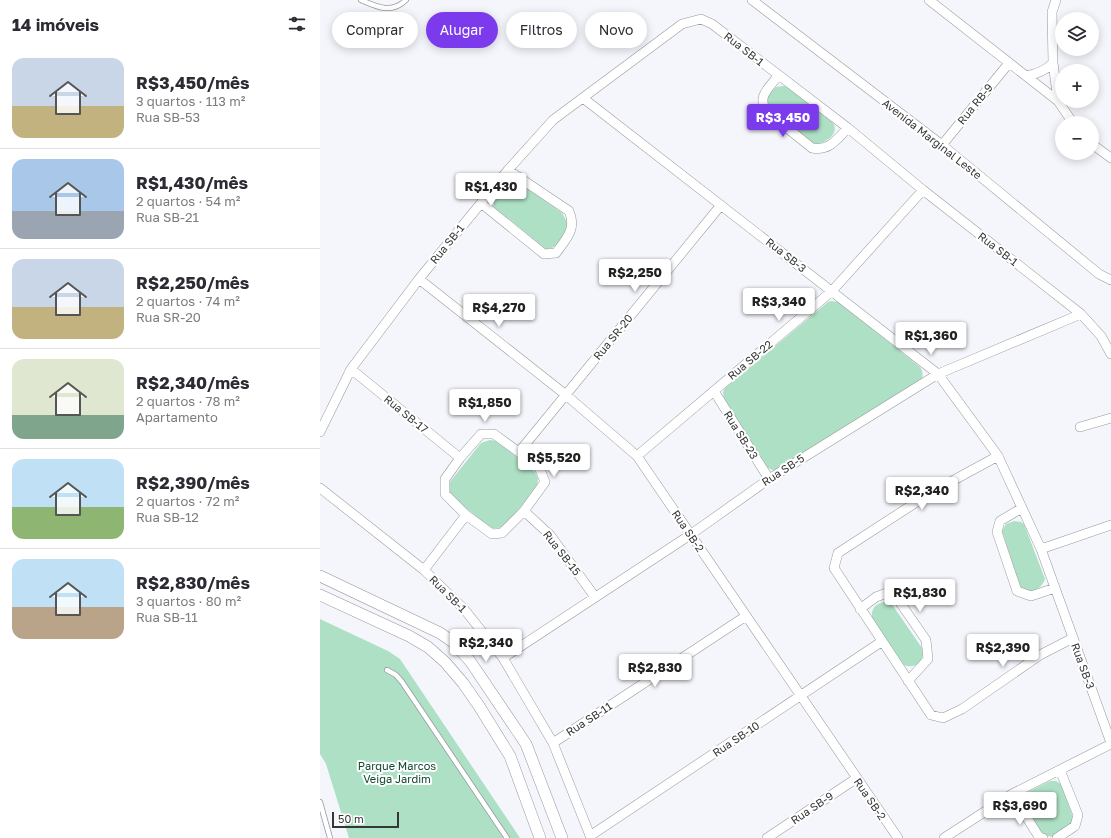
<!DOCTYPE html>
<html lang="pt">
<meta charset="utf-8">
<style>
body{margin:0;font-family:"Golos Text",sans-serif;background:#f7f7f7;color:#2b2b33;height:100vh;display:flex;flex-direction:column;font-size:15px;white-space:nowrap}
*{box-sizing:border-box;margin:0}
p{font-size:13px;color:#7c7c81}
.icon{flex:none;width:22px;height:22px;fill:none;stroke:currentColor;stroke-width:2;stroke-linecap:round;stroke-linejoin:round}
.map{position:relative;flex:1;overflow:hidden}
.side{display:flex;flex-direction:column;background:#fff;width:320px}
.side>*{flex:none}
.hud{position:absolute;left:12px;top:12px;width:380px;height:36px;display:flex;gap:8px}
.fabs{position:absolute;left:735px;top:12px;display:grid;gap:8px}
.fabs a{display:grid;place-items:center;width:44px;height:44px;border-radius:50%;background:#fff;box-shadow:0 2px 10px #0003;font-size:20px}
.scale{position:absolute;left:12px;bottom:10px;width:67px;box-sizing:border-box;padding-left:4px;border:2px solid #353638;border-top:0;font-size:11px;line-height:14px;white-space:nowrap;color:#353638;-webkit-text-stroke:3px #fff;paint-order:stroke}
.price{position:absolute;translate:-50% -34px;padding:0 9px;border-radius:4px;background:#fff;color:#222;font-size:13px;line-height:26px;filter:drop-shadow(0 1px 2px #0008)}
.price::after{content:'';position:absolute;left:50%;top:24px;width:12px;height:9px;margin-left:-6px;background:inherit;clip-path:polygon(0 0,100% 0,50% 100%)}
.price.on{background:#7c3aed;color:#fff}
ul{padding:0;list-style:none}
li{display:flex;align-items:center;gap:12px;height:100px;padding:0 12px}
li+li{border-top:1px solid #e1e1e2}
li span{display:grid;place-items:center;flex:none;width:112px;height:80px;border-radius:12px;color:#555}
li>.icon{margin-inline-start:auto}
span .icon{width:48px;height:48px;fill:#fffc;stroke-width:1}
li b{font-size:17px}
h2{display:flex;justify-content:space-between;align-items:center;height:48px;padding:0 12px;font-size:17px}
.tag{padding:0 14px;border-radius:18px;background:#fff;box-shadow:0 2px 10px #0003;font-size:14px;line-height:36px}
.tag.on{background:#7c3aed;color:#fff}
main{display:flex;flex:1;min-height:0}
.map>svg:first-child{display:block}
.green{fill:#aee0c5}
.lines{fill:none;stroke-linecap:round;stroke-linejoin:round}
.service-casing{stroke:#96989d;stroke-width:6}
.minor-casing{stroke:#96989d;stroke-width:10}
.tertiary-casing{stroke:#96989d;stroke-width:12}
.service{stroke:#fff;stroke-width:4.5}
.minor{stroke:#fff;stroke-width:9}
.tertiary{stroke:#fff;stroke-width:11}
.labels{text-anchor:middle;stroke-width:4;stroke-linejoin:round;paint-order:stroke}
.street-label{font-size:11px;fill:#353638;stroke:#fff}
.park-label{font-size:11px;fill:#0d462f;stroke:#fff}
</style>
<main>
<section class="side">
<h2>14 imóveis<svg class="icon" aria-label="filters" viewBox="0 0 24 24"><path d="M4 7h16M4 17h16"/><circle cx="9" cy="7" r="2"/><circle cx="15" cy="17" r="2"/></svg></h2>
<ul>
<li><span style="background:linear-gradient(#c9d6e8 60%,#c2b280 0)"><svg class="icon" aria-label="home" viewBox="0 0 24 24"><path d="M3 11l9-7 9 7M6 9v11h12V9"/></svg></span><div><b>R$3,450/mês</b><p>3 quartos · 113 m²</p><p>Rua SB-53</p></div></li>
<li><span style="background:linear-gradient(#a9c7e8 65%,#9aa5b1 0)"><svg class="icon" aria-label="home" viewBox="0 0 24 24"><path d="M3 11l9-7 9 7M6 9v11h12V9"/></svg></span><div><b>R$1,430/mês</b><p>2 quartos · 54 m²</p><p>Rua SB-21</p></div></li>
<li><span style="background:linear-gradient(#c9d6e8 60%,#c2b280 0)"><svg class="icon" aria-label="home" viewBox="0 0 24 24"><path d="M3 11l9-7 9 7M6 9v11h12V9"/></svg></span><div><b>R$2,250/mês</b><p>2 quartos · 74 m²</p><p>Rua SR-20</p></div></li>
<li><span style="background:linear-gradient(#dfe7d0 70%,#7fa58c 0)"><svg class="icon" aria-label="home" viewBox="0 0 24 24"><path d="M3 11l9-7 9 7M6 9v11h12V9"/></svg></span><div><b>R$2,340/mês</b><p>2 quartos · 78 m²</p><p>Apartamento</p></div></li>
<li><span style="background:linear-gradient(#bfe0f5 60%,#8fb573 0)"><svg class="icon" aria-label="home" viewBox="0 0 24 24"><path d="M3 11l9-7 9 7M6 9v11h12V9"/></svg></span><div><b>R$2,390/mês</b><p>2 quartos · 72 m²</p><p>Rua SB-12</p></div></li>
<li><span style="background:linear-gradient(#bfe0f5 60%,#b9a48a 0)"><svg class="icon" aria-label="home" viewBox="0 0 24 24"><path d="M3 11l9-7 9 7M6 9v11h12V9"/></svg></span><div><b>R$2,830/mês</b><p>3 quartos · 80 m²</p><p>Rua SB-11</p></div></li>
</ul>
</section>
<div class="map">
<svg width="791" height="838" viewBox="0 0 791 838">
<rect width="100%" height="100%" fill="#f4f6fc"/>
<!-- green -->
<path class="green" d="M463,86L468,87L513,123C520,134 505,144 494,144L447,108L445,97L456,87Z
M190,180H196L242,213L247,222V231C242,239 237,249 226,249L174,207C172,198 182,185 190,180Z
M511,301L518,302L600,367C603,371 603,375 602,380L455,471L448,468L404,399L403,393L404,389L508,302Z
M170,440L176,441L215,472L218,479L217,487L184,527L177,528H170L134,498L129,491V483L161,443Z
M694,521L701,522L704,524L725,579C721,590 710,595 700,587L682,531L686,524Z
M564,602L571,603L602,648C606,660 596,670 584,665L552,618C551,609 555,604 564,602Z
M0,619L68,651L80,659L200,838H29L6,764L0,754Z
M730,781H736L741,784L753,817V823L733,837L727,836L720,832L703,802L706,793Z"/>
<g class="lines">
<defs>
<path id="service" d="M41,0C57,7 72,14 86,0
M67,670L76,675L82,682L187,838
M0,802L10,838"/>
<path id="minor" d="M432,0L622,145L779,274L791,280
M609,0L738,101
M736,0L732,12L733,63L738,101L753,123
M458,76C449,88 437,96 446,111L492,148C510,151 516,140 528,128
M706,76C717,74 725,71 733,63
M263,98L618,374L678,456L721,549L791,743
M772,144L791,158
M622,145L689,63
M161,203L224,254L236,253C246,239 257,229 249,211L188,170
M99,279L246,395L317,456L578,838
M31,369L140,458
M394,391L449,479
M760,427L791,418
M0,432L31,369L99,279L188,170L233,120L362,24L381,19L392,24L528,128L603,190L761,314L781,336L791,354
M161,434H174L219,467L225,482L204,511L182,533L172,534L146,515L125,494V479L140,458Z
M199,452L401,205
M317,456L512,291L603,190
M678,456L612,492L518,553L514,568L611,715L623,718L642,709L720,655L753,638
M0,488L104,570L144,609L183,658L233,743L271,838
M702,508L680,521L677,532L697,591L711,596L735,588
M204,511L230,535L275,597
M721,549L791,525
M104,570L146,515
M540,609L556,597L572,591L606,640L608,659L588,681
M183,658L370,535L449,479L618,374L761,314
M233,743L426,616
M692,794L719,837L723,838
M270,836L561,642
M447,838L537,778
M624,838L692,794L791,744
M737,838L755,826L758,815L740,770"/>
<path id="tertiary" d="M0,576L120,633L133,642L150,661L206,744L242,838
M0,595L89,636L108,647L125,662L143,683L159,706L190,756L220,838"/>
</defs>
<!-- service casing -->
<use href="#service" class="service-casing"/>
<!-- minor casing -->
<use href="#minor" class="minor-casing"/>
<!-- tertiary casing -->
<use href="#tertiary" class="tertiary-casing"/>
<!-- service -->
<use href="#service" class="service"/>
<!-- minor -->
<use href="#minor" class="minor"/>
<!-- tertiary -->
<use href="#tertiary" class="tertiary"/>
</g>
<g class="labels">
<!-- street labels -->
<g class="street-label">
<text transform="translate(424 49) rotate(38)" y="4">Rua SB-1</text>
<text transform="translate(655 104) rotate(-51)" y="4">Rua RB-9</text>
<text transform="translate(612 139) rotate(38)" y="4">Avenida Marginal Leste</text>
<text transform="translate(127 244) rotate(-51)" y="4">Rua SB-1</text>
<text transform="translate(678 249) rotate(38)" y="4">Rua SB-1</text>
<text transform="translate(466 255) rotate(38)" y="4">Rua SB-3</text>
<text transform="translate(293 337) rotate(-51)" y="4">Rua SR-20</text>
<text transform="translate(430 360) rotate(-40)" y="4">Rua SB-22</text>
<text transform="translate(86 414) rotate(39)" y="4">Rua SB-17</text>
<text transform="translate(421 435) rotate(58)" y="4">Rua SB-23</text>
<text transform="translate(463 470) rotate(-33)" y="4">Rua SB-5</text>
<text transform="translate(368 531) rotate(56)" y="4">Rua SB-2</text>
<text transform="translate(242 553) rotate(52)" y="4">Rua SB-15</text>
<text transform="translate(128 594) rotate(45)" y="4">Rua SB-1</text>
<text transform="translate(763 666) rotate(70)" y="4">Rua SB-3</text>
<text transform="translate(269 719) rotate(-33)" y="4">Rua SB-11</text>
<text transform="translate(416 739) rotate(-34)" y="4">Rua SB-10</text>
<text transform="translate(550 799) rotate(56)" y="4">Rua SB-2</text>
<text transform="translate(492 808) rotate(-34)" y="4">Rua SB-9</text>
</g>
<!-- park labels -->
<g class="park-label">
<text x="77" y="770">Parque Marcos<tspan x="77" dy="13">Veiga Jardim</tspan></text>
</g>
</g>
</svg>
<div class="fabs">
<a><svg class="icon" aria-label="layers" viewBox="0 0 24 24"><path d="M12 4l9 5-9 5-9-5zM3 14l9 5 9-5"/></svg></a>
<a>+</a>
<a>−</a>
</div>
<div class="scale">50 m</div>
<b class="price on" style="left:463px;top:138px">R$3,450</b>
<b class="price" style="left:171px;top:207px">R$1,430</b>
<b class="price" style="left:315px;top:293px">R$2,250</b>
<b class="price" style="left:459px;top:322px">R$3,340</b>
<b class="price" style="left:179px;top:328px">R$4,270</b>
<b class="price" style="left:611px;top:356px">R$1,360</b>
<b class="price" style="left:165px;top:423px">R$1,850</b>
<b class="price" style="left:234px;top:478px">R$5,520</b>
<b class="price" style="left:602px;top:511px">R$2,340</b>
<b class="price" style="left:600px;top:613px">R$1,830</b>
<b class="price" style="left:166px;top:663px">R$2,340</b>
<b class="price" style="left:683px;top:668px">R$2,390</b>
<b class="price" style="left:335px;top:688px">R$2,830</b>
<b class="price" style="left:700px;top:826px">R$3,690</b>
<div class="hud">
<a class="tag">Comprar</a>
<a class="tag on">Alugar</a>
<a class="tag">Filtros</a>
<a class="tag">Novo</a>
</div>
</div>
</main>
